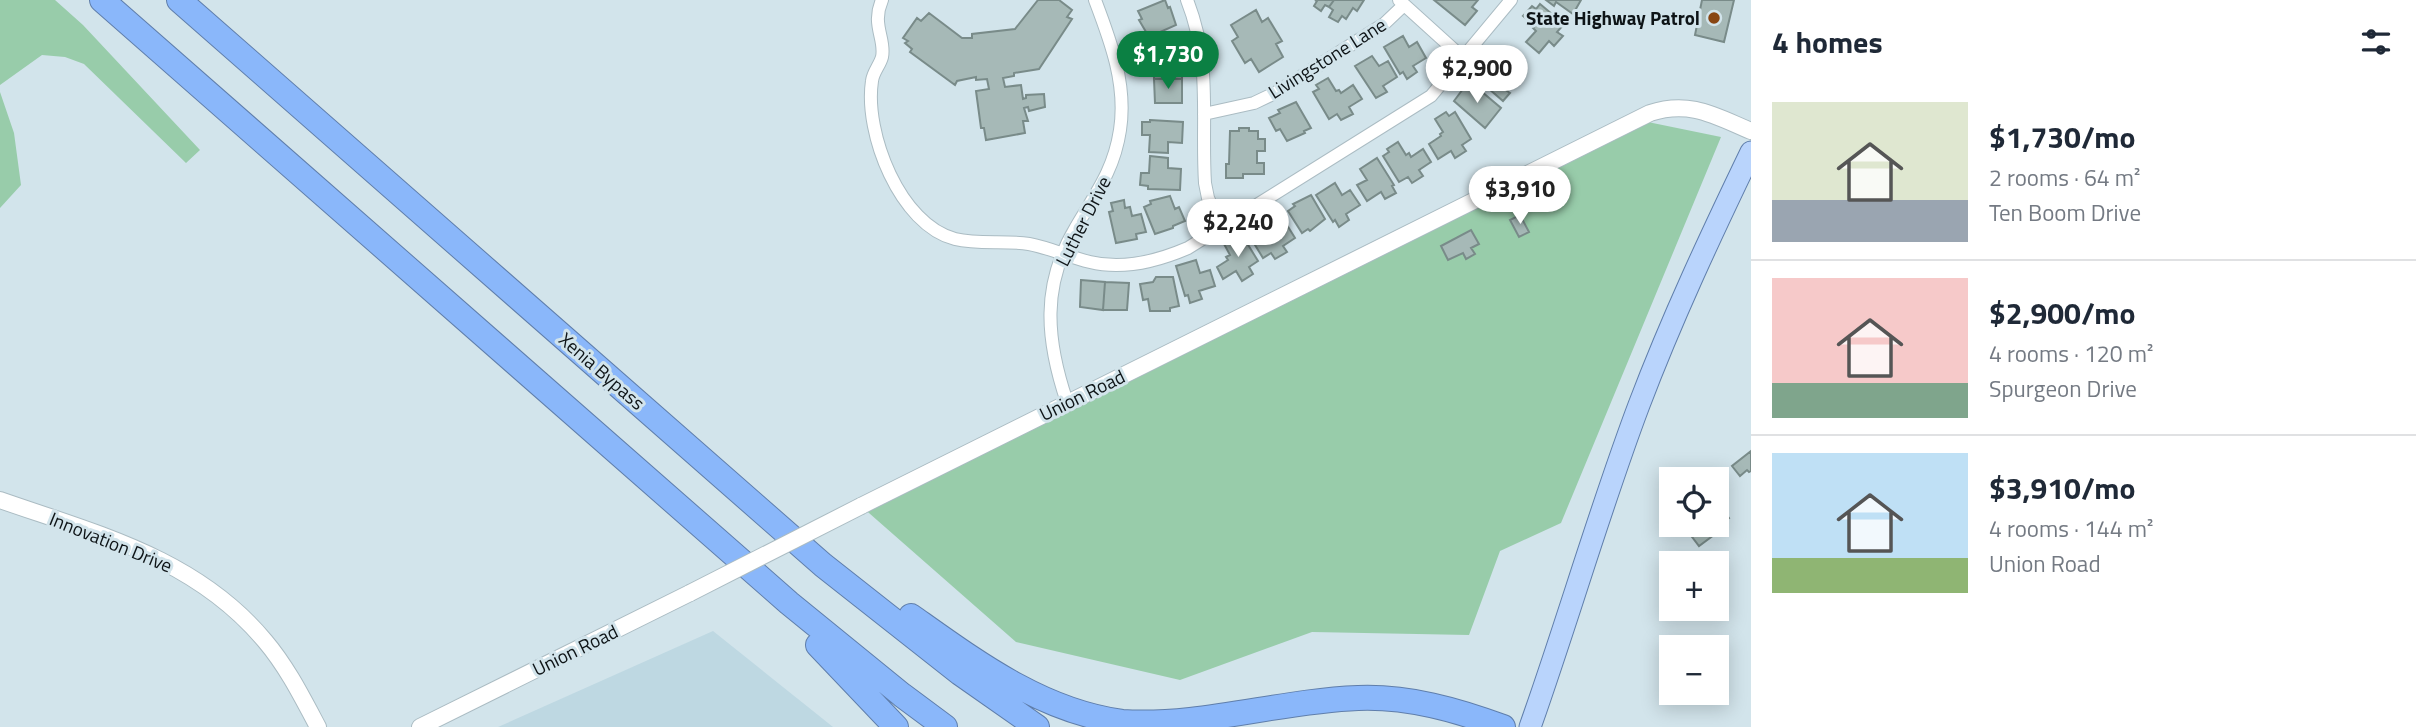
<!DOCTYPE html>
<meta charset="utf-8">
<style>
body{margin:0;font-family:"Titillium Web",sans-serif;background:#f2f2f3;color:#1f2937;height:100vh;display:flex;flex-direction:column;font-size:26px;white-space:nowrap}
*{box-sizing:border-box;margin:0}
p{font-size:23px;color:#747a83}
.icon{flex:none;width:38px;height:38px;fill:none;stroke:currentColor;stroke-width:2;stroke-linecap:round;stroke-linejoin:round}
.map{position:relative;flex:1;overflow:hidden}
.side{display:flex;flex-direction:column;background:#fff;width:665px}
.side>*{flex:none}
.tools{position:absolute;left:1659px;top:467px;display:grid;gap:14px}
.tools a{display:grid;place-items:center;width:70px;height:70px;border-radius:0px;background:#fff;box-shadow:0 4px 18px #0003;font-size:35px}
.price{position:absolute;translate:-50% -60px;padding:0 16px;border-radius:24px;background:#fff;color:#222;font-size:23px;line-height:46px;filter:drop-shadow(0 2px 4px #0008)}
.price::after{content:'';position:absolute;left:50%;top:42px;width:21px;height:16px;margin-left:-10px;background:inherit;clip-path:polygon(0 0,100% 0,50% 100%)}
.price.current{background:#0b8043;color:#fff}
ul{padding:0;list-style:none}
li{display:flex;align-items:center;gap:21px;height:175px;padding:0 21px}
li+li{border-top:2px solid #e0e1e3}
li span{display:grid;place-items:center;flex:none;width:196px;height:140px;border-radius:0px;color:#555}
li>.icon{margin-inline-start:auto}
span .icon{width:84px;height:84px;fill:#fffc;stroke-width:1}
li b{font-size:30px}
h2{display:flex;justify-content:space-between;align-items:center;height:84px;padding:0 21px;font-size:30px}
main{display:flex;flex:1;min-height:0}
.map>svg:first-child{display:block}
.built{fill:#bed8e2}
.green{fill:#98ccaa}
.building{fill:#a6b9b7;stroke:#798b89;stroke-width:2}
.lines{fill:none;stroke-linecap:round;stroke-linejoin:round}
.minor-casing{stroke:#abbcc3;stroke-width:14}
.tertiary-casing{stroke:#abbcc3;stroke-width:18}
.primary-casing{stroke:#5f7eab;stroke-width:23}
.motorway-casing{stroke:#5f7eab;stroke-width:26}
.minor{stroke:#fff;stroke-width:12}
.tertiary{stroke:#fff;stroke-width:16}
.primary{stroke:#b9d4fc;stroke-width:21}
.motorway{stroke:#8ab7fa;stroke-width:24}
.tertiary-bridge-casing{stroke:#abbcc3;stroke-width:18;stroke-linecap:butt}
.tertiary-bridge{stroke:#fff;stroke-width:16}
.poi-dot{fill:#884613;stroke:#d2e4eb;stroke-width:2.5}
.labels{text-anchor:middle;stroke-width:6;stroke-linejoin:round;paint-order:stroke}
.poi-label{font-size:19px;font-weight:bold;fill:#0e1417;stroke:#d2e4eb;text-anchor:end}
.street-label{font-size:19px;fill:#0e1417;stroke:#d2e4eb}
</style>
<main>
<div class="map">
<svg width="1751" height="727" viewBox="0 0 1751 727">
<rect width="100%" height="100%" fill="#d2e4eb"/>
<!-- built -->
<path class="built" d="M713,631L833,727H498Z"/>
<!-- green -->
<path class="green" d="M0,0H55L83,25L200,150L186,163L84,64L65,57L42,55L0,85Z
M0,92L14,133L21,185L0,208Z
M1638,120L1721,137L1561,523L1500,551L1469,635L1312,632L1180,680L1016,642L861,506Z"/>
<!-- building -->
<path class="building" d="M1038,0H1059L1072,10L1067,17L1072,19L1039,69L1014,73V76L1003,78L1005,87L1021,85L1023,99L1026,98V95L1044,94L1045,107L1029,111L1028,107L1024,108L1028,121H1023L1025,133L986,140L984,128H981L976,91L989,89L987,79L976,80V77L957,81L955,85L910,52L912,49L905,43L908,41L903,38L917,18L921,21L929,13L962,38H972V34L1015,29Z
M1165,0L1168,8L1170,7L1176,25L1149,37L1139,20L1142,19L1138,11Z
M1315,0H1334L1329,7L1325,5L1321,11L1314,6L1317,1Z
M1334,0H1364L1357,11L1353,8L1346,19L1342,16L1338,22L1329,17L1333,10L1329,7Z
M1434,0H1478L1472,7L1477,11L1465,25Z
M1546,0H1581L1573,14L1556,2L1554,6Z
M1702,0H1734L1724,42L1695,35Z
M1540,4L1564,24L1557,32L1563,36L1554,46L1549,41L1539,53L1526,42L1536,31L1533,28L1535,26L1523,16L1532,6L1536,9Z
M1256,10L1262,22L1268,18L1282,41L1276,44L1283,57L1259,72L1251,59L1245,63L1232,41L1238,37L1231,25Z
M1403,36L1409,47L1417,42L1426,58L1413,66L1417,72L1407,79L1403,72L1400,74L1384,47Z
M1155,55H1182V79H1154Z
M1372,56L1379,66L1388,61L1397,77L1383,86L1387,92L1376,98L1355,66Z
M1493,57L1516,76L1507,91L1510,93L1503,101L1474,76Z
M1328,78L1336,91L1339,90L1341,93L1353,85L1362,99L1349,107L1353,114L1341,120L1337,114L1329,119L1313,92L1319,89L1316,85Z
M1154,79H1182V103H1155Z
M1469,81L1501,108L1485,128L1454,101Z
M1296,102L1311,128L1304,131L1305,133L1287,141L1280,129L1276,131L1269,118L1280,113L1278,110Z
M1446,112L1449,116L1455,112L1471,139L1462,145L1466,151L1455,158L1451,151L1438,159L1429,144L1441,136L1440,134L1443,132L1435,119Z
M1150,120L1183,122L1182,143L1168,142V153L1149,152L1150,135H1142V122H1150Z
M1239,128H1249V131H1258V139H1265V151H1257V163H1264V174H1243V178H1226V164H1229L1230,131H1239Z
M1398,142L1406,155L1409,153L1411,157L1423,149L1431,162L1419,170L1423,176L1412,183L1408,177L1399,182L1383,156L1389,152L1387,149Z
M1150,156L1168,158V168L1181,169L1180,190L1148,189V186L1140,185L1141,173H1149Z
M1377,158L1394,185L1392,186L1396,193L1385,199L1381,192L1367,201L1357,185L1367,180L1360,169Z
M1335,183L1342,195L1350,190L1360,205L1346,214L1349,220L1339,227L1335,220L1333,222L1316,195Z
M1311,195L1325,219L1310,231L1308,229L1302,233L1288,211L1295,206L1293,204Z
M1170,196L1175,209L1179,207L1185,221L1173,226V228L1155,234L1144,207L1151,204L1150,201Z
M1124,200L1125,208L1130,207L1132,216L1141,214L1146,232L1136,234L1137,239L1116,243L1109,212L1113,211L1111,203Z
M1520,215L1529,232L1519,237L1510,220Z
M1262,217L1270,230L1273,229L1275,232L1287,225L1295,238L1283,246L1287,252L1275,259L1271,253L1263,258L1247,232L1253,228L1250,224Z
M1471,230L1479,244L1471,248L1475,254L1466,259L1463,253L1448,260L1441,246Z
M1234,235L1236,239L1242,235L1258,261L1249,267L1253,274L1242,281L1236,271L1223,279L1217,267L1228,260L1226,257L1230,255L1223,242Z
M1196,260L1200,273L1210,270L1215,286L1199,291L1202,299L1190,303L1188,295L1185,296L1176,266Z
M1156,277H1173L1179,306L1170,308V311H1150L1148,299L1143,300L1140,284L1153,282Z
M1081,280L1105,282L1103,310L1080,307Z
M1105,282L1129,283L1127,310H1103Z
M1751,451V471L1749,472L1747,470L1740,476L1732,466Z
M1717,503L1729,518L1720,525L1722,529L1699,546L1683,525H1717Z"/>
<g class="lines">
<defs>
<path id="minor" d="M882,0C871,25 886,39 882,57C880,65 873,72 872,81C864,133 900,225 955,239C979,245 1005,240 1029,244C1050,248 1069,257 1090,262C1123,270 1158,261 1188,248L1431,96L1511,0
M1187,0C1212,63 1201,118 1205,183L1208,198L1221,228
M1399,0L1463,58
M1204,114L1254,103L1275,93L1384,24L1404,5
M1067,402C1046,340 1041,285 1076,227C1096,193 1114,170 1120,130C1127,85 1111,42 1095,0"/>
<path id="tertiary" d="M0,500C97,534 196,558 265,641C287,667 302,697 318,727
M861,506L1650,113C1690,100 1715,116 1751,131
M420,727L690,593"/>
<path id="primary" d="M1530,727C1568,620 1599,511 1639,405C1672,318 1711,235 1751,152"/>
<path id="motorway" d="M102,0L789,603L902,695L945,727
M179,0L823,565L960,673L1037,727
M911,616C976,662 1041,711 1122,722C1202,727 1279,701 1358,698C1408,696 1457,710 1503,727
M818,645L896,727"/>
</defs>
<!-- minor casing -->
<use href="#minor" class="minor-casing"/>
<!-- tertiary casing -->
<use href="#tertiary" class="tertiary-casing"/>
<!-- primary casing -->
<use href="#primary" class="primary-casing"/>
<!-- motorway casing -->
<use href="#motorway" class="motorway-casing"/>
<!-- minor -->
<use href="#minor" class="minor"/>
<!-- tertiary -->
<use href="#tertiary" class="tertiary"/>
<!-- primary -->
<use href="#primary" class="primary"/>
<!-- motorway -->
<use href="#motorway" class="motorway"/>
<defs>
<path id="tertiary-bridge" d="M690,593L861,506"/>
</defs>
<!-- tertiary-bridge casing -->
<use href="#tertiary-bridge" class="tertiary-bridge-casing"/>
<!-- tertiary-bridge -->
<use href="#tertiary-bridge" class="tertiary-bridge"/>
</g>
<!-- markers -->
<circle class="poi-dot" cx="1714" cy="18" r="7"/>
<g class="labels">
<!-- poi labels -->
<g class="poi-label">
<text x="1700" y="25">State Highway Patrol</text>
</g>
<!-- street labels -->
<g class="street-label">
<text transform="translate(1327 58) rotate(-32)" y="7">Livingstone Lane</text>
<text transform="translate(1083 221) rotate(-63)" y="7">Luther Drive</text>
<text transform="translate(602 371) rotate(41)" y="7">Xenia Bypass</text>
<text transform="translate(1082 395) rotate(-26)" y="7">Union Road</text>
<text transform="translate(111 542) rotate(22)" y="7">Innovation Drive</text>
<text transform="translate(575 650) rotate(-26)" y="7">Union Road</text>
</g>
</g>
</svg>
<div class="tools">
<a><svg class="icon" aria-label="locate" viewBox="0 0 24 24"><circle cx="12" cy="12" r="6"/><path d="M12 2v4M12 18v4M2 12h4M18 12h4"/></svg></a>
<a>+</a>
<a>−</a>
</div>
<b class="price current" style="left:1168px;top:91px">$1,730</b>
<b class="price" style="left:1477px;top:105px">$2,900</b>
<b class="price" style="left:1520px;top:226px">$3,910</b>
<b class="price" style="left:1238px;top:259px">$2,240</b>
</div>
<section class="side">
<h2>4 homes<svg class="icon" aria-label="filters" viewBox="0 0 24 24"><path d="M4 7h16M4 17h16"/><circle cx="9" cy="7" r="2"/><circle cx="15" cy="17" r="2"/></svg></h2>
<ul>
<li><span style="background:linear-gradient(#dfe7d0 70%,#9aa5b1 0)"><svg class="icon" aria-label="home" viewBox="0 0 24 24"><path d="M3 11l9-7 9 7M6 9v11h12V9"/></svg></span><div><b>$1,730/mo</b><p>2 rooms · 64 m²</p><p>Ten Boom Drive</p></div></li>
<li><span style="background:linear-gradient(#f6c9c9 75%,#7fa58c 0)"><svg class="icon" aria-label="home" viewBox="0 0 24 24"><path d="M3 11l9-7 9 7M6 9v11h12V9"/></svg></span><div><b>$2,900/mo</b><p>4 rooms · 120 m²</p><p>Spurgeon Drive</p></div></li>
<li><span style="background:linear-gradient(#bfe0f5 75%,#8fb573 0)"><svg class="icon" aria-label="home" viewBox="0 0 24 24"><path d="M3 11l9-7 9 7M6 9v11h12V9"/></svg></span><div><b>$3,910/mo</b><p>4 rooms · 144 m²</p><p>Union Road</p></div></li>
</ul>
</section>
</main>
